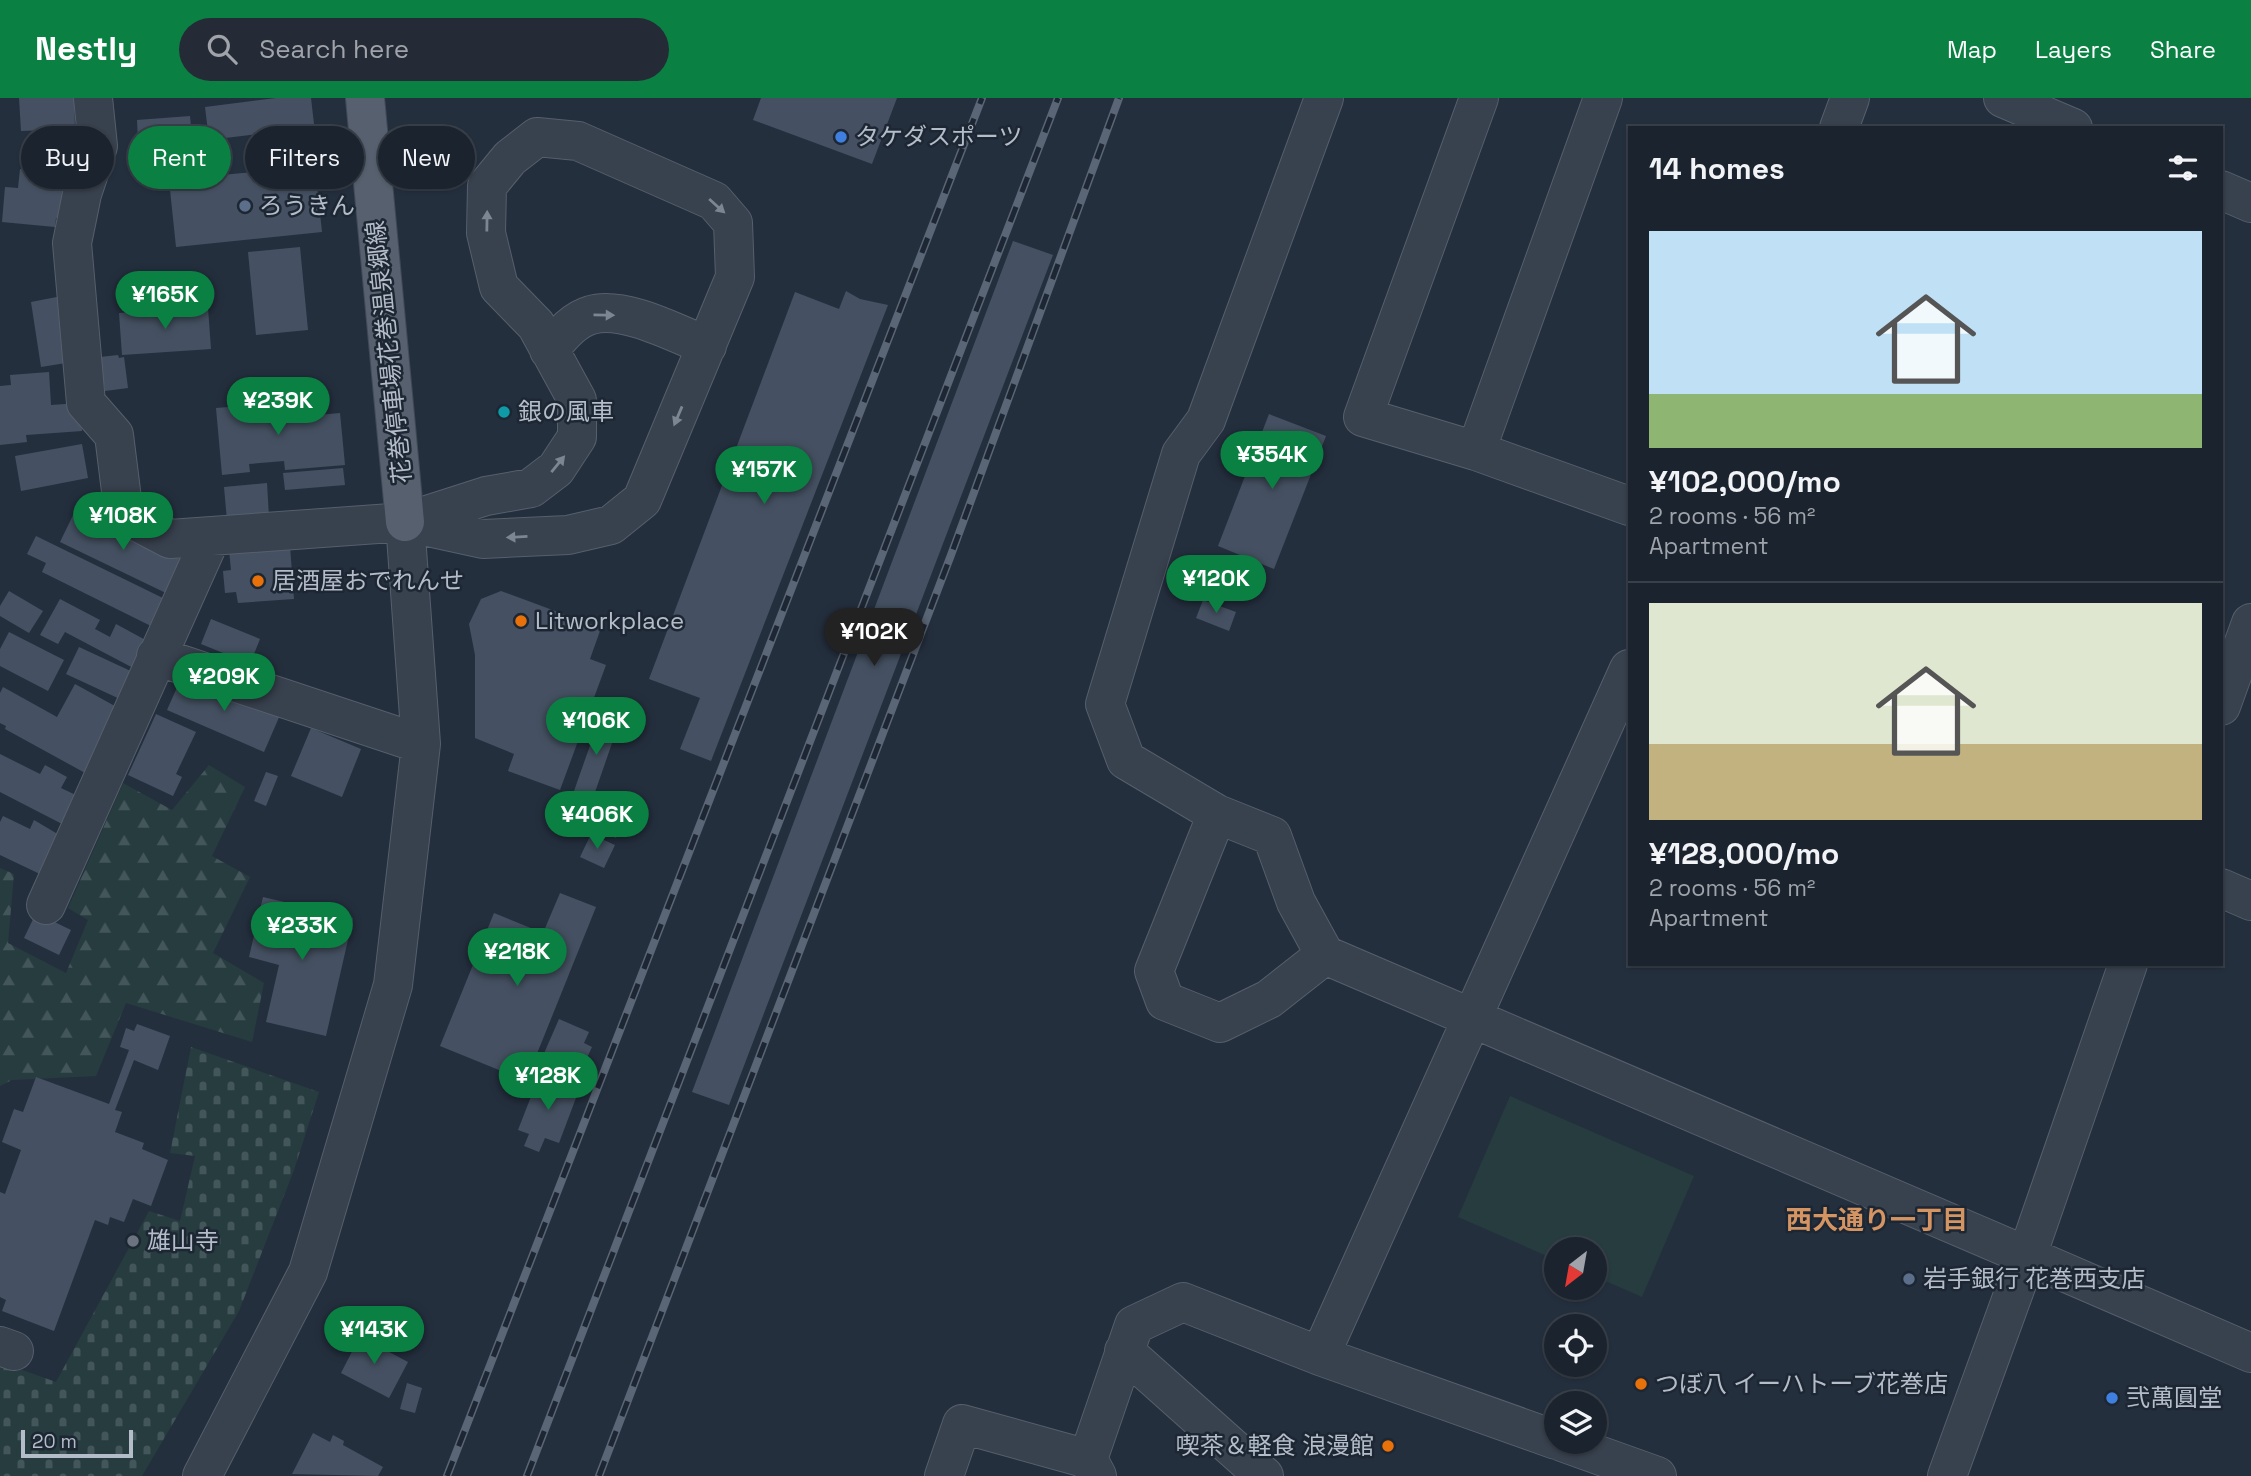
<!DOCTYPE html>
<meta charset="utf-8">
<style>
body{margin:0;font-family:"Space Grotesk","Noto Sans JP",sans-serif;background:#242b36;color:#f1f3f6;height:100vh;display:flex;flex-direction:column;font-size:26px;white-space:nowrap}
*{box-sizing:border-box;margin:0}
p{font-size:23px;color:#a0a4aa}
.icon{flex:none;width:38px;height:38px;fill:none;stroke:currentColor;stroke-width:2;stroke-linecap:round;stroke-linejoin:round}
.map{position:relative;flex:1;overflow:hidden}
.panel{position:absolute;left:1628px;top:28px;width:595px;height:840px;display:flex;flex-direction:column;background:#1b232e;border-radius:0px;box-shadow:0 2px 5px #0004,0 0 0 2px #39404a}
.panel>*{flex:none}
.guide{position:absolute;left:21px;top:28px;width:665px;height:63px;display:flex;gap:14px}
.needle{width:46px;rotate:211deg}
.fabs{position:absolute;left:1544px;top:1139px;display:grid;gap:14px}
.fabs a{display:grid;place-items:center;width:63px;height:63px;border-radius:50%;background:#1b232e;box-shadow:0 2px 5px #0004,0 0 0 2px #39404a;font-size:35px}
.scale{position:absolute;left:21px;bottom:18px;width:112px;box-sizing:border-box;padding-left:7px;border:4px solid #b4bcc9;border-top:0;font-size:19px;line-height:24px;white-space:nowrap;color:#b4bcc9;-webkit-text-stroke:5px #1d2633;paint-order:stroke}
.price{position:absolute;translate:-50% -60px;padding:0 16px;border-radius:24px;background:#0b8043;color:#fff;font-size:23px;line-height:46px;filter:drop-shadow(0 2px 4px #0008)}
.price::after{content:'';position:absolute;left:50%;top:42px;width:21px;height:16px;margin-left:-10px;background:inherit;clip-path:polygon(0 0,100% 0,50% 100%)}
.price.on{background:#222;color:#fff}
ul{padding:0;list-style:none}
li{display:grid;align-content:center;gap:14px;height:371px;padding:0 21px}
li+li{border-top:2px solid #39404a}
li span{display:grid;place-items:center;height:217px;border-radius:0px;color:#555}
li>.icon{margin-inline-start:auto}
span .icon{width:126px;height:126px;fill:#fffc;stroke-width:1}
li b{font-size:30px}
h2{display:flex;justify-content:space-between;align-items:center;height:84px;padding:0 21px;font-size:30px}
.chip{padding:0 24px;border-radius:32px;background:#1b232e;box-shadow:0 2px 5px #0004,0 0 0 2px #39404a;font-size:24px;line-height:63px}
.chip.on{background:#0b8043;color:#fff}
header{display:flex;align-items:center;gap:42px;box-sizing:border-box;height:98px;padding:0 35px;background:#0b8043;color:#fff}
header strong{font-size:33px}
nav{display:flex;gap:38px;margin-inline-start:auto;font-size:24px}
.search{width:490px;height:63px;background:#242b36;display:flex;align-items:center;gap:18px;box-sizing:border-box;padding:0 24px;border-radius:38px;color:#a0a4aa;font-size:26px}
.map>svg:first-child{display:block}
.green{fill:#263c3f}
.forest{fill:url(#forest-firs)}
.cemetery{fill:url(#cemetery-stones)}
.building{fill:#455162}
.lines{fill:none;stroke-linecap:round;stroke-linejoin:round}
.minor-casing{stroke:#565f6c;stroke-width:40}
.major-casing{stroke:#414a57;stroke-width:40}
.minor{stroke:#38414e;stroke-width:38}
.major{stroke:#56606e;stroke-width:38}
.rail-casing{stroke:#5a6575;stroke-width:8}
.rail{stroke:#1d2633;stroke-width:5;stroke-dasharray:16;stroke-linecap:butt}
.oneway{fill:#7c8592}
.shop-dot{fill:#3f7fe0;stroke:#1d2633;stroke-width:2.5}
.service-dot{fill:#5c6f8a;stroke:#1d2633;stroke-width:2.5}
.culture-dot{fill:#0f9aa8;stroke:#1d2633;stroke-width:2.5}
.food-dot{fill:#e8710a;stroke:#1d2633;stroke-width:2.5}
.worship-dot{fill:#6b7280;stroke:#1d2633;stroke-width:2.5}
.labels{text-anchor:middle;stroke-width:5;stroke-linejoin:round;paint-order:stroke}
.poi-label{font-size:24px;fill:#b4bcc9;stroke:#1d2633;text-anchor:start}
.street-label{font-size:24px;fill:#b4bcc9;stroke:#1d2633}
.neighbourhood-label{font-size:26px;font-weight:bold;fill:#d59563;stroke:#1d2633}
</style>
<header>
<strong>Nestly</strong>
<div class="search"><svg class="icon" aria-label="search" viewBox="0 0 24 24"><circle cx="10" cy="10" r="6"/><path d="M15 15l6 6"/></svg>Search here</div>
<nav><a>Map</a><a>Layers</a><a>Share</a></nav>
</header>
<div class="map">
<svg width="2251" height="1378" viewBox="0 0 2251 1378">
<defs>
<pattern id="forest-firs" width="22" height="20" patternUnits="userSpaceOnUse" patternTransform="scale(1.75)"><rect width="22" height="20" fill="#263c3f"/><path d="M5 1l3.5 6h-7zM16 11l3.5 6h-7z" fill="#435659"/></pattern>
<pattern id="cemetery-stones" width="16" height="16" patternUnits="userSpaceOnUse" patternTransform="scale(1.75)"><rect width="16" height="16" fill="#263c3f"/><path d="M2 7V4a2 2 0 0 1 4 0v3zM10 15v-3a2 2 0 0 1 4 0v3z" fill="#435659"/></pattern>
</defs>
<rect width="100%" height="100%" fill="#242f3e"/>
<!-- green -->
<path class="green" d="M1510,998L1694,1078L1642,1199L1594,1178V1152H1556V1162L1458,1119Z"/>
<!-- forest -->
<path class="forest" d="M209,667L245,689L212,758L250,779L213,855L264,885L252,944L126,905L96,978L12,982L0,988V770L14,776L8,845L66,875L88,822L68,810L123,685L172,712Z"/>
<!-- cemetery -->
<path class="cemetery" d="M191,949L319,994L294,1072L239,1213L142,1378H0V1264L56,1284L149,1113L180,1123L195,1058L170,1055Z"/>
<!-- building -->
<path class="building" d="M19,0H74L75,31L21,33Z
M276,0H311L314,26H305V30L209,42L205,9Z
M761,0H897L872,66L753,22Z
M190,18L192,40L138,44L137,22Z
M37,62L66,64L62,121L56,120L55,129L2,124L5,89L18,90L20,71L36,72Z
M315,68L322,134L176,149L169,82Z
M1013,143L1053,157L729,1007L692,994Z
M300,149L308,232L256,237L248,154Z
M846,193L860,201L888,207L711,663L680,651L700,600L649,581L795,194L839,211Z
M62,198L72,264L41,269L31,204Z
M208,210L211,251L122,257L119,215Z
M118,257L119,260L124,259L128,290L105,293L100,259Z
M49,274L51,307L80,305L82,333L26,337L27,344L0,347V288L11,287L10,277Z
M305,303L306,318L340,315L345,367L285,372L284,363L249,366L250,374L222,377L216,310Z
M1269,316L1326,338L1274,471L1218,448Z
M82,346L88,380L21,393L15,358Z
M343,370L345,387L285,392L283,375Z
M267,385L269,419L227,422L224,389Z
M76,411L186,464L170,497L60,444Z
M36,438L169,503L155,530L42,474L46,465L27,456Z
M290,448L294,501L238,505L236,494L225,495L223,473L231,472L229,452Z
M9,493L43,513L29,535L0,518V508Z
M501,493L601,530L590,561L606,567L560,692L508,673L514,656L475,640V557L469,526L481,501Z
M60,501L100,522L95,531L110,539L116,526L151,545L137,572L65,534L58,546L40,537Z
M1203,502L1236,514L1229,533L1196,520Z
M211,521L260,541L250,566L201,546Z
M9,534L64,562L48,593L0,568V551Z
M79,549L135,575L122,602L66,576Z
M183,576L280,617L264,654L167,612Z
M75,586L122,612L87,676L5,631L6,628L0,625V595L3,589L57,619Z
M156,616L196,634L176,676L182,679L173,698L128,677Z
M600,619L619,625L593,700L574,693Z
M311,630L361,651L342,699L291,678Z
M0,656L40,676L45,667L67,679L61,690L82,700L68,729L0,694Z
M266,674L278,678L266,708L254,703Z
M572,699L598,711L600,706L626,717L616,740L564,717Z
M3,718L30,731L34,722L61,738L42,777L0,757V724Z
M591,736L615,747L604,770L580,759Z
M560,795L596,809L526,983L440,948L494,815L543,835Z
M263,799L353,820L326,938L266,924L279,867L249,859Z
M36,815L71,832L59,857L24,840Z
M559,921L589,934L584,945L592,949L586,962L577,958L571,972L542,960Z
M137,926L170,938L158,972L134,962L115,1012L122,1014L115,1034L144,1045L142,1051L168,1062L151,1108L133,1101L124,1124L110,1119L108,1127L95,1122L54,1233L2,1213L6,1202L0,1199V1094L5,1096L21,1052L2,1044L14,1011L23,1014L36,979L109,1006L129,952L120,949L126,930L134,933Z
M539,978L558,985L560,980L579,992L559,1045L545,1040L539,1054L524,1048L529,1036L518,1032Z
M362,1234L381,1244L378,1248L408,1264L389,1300L341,1275Z
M407,1285L422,1290L415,1315L400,1311Z
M313,1335L330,1344L333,1337L344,1343L343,1347L383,1369L378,1378L292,1376Z"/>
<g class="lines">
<defs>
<path id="minor" d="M93,0L98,48L82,96L72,145L86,305L114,337L124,417L170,441L405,424L486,398L531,390L556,371L577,339V302L536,227L499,189L486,135L487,88L510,60L537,39L578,43L714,103L733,125L735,179L642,402L611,427L568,437L483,441L405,424
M1603,0L1476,353L1629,408
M2003,0L2073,30
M1839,30L1850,0
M2221,92L2251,105
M549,252C560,239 573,222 591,217C623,207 677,236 707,248
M1476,353L1363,319L1479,0
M156,558L421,646
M2221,608L2251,525
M1217,716L1126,662L1105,606L1181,356L1206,322L1324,0
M2221,790L2251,803
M46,807L211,439
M1325,857L1296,804L1272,738L1217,716L1154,873L1165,903L1220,925L1269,901L1325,857L2027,1158L1947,1378
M2128,866L2027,1158L2251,1255
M0,1248L14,1253
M1124,1253L1264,1378
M1320,1258L1629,571
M1562,1344L1657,1378
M202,1378L308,1174L393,887L421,646L405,424
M944,1378L962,1326L1088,1361
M1097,1378L1088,1361L1134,1227L1183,1204L1320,1258L1556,1342"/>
<path id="major" d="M365,0L405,424"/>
</defs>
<!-- minor casing -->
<use href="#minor" class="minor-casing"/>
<!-- major casing -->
<use href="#major" class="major-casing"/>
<!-- minor -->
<use href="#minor" class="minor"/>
<!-- major -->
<use href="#major" class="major"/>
<defs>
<path id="rail" d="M447,1378L982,0
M527,1378L1058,0
M599,1378L951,457L1119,0"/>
</defs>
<!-- rail casing -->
<use href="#rail" class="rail-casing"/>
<!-- rail -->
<use href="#rail" class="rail"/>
</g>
<!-- one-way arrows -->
<defs><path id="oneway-solid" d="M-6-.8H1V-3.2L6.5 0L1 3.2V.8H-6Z" transform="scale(1.75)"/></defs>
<g class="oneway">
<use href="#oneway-solid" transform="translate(717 108) rotate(42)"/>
<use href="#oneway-solid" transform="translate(487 123) rotate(-89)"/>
<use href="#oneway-solid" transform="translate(604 217) rotate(1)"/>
<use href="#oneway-solid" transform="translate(678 318) rotate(113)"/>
<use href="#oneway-solid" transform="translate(558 366) rotate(-51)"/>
<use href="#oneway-solid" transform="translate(517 439) rotate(177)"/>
</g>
<!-- markers -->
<g class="shop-dot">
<circle cx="841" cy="39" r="7"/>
<circle cx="2112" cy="1300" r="7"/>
</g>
<g class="service-dot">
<circle cx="245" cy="108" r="7"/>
<circle cx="1909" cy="1181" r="7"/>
</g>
<circle class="culture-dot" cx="504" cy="314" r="7"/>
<g class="food-dot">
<circle cx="258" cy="483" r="7"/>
<circle cx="521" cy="523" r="7"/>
<circle cx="1641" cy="1286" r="7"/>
<circle cx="1388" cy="1348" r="7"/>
</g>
<circle class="worship-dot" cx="133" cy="1143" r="7"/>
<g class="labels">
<!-- poi labels -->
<g class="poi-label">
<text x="855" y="47">タケダスポーツ</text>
<text x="259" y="116">ろうきん</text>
<text x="518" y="322">銀の風車</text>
<text x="272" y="491">居酒屋おでれんせ</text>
<text x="535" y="531">Litworkplace</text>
<text x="147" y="1151">雄山寺</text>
<text x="1923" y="1189">岩手銀行 花巻西支店</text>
<text x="1655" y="1294">つぼ八 イーハトーブ花巻店</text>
<text x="2126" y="1308">弐萬圓堂</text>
<text x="1374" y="1356" text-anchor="end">喫茶＆軽食 浪漫館</text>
</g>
<!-- street labels -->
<g class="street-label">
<text transform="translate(389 254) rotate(-96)" y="8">花巻停車場花巻温泉郷線</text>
</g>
<!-- neighbourhood labels -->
<g class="neighbourhood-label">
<text x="1877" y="1131">西大通り一丁目</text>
</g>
</g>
</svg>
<div class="fabs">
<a><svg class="needle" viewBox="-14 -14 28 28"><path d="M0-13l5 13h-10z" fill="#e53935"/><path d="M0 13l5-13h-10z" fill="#a0a4aa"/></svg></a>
<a><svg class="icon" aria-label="locate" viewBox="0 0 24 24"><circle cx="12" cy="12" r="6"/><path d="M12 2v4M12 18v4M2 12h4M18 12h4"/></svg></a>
<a><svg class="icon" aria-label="layers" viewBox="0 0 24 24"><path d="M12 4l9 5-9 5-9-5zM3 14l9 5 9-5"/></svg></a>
</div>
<div class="scale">20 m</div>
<b class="price" style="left:165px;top:233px">¥165K</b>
<b class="price" style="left:278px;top:339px">¥239K</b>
<b class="price" style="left:1272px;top:393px">¥354K</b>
<b class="price" style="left:764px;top:408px">¥157K</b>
<b class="price" style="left:123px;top:454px">¥108K</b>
<b class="price" style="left:1216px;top:517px">¥120K</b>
<b class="price on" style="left:874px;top:570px">¥102K</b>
<b class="price" style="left:224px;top:615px">¥209K</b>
<b class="price" style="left:596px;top:659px">¥106K</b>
<b class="price" style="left:597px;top:753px">¥406K</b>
<b class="price" style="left:302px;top:864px">¥233K</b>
<b class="price" style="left:517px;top:890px">¥218K</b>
<b class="price" style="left:548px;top:1014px">¥128K</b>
<b class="price" style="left:374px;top:1268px">¥143K</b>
<div class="guide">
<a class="chip">Buy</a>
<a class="chip on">Rent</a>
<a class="chip">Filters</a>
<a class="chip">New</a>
</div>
<section class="panel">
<h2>14 homes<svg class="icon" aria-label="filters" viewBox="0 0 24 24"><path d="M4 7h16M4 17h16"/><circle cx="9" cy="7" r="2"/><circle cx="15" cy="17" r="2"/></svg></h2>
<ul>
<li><span style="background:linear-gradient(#bfe0f5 75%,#8fb573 0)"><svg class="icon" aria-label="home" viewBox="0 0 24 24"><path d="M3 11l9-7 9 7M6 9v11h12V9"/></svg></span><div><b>¥102,000/mo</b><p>2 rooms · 56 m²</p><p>Apartment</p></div></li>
<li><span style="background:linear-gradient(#dfe7d0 65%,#c2b280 0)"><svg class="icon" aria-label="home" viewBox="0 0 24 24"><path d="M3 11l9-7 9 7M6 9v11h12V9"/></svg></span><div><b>¥128,000/mo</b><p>2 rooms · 56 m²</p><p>Apartment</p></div></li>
</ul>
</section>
</div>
